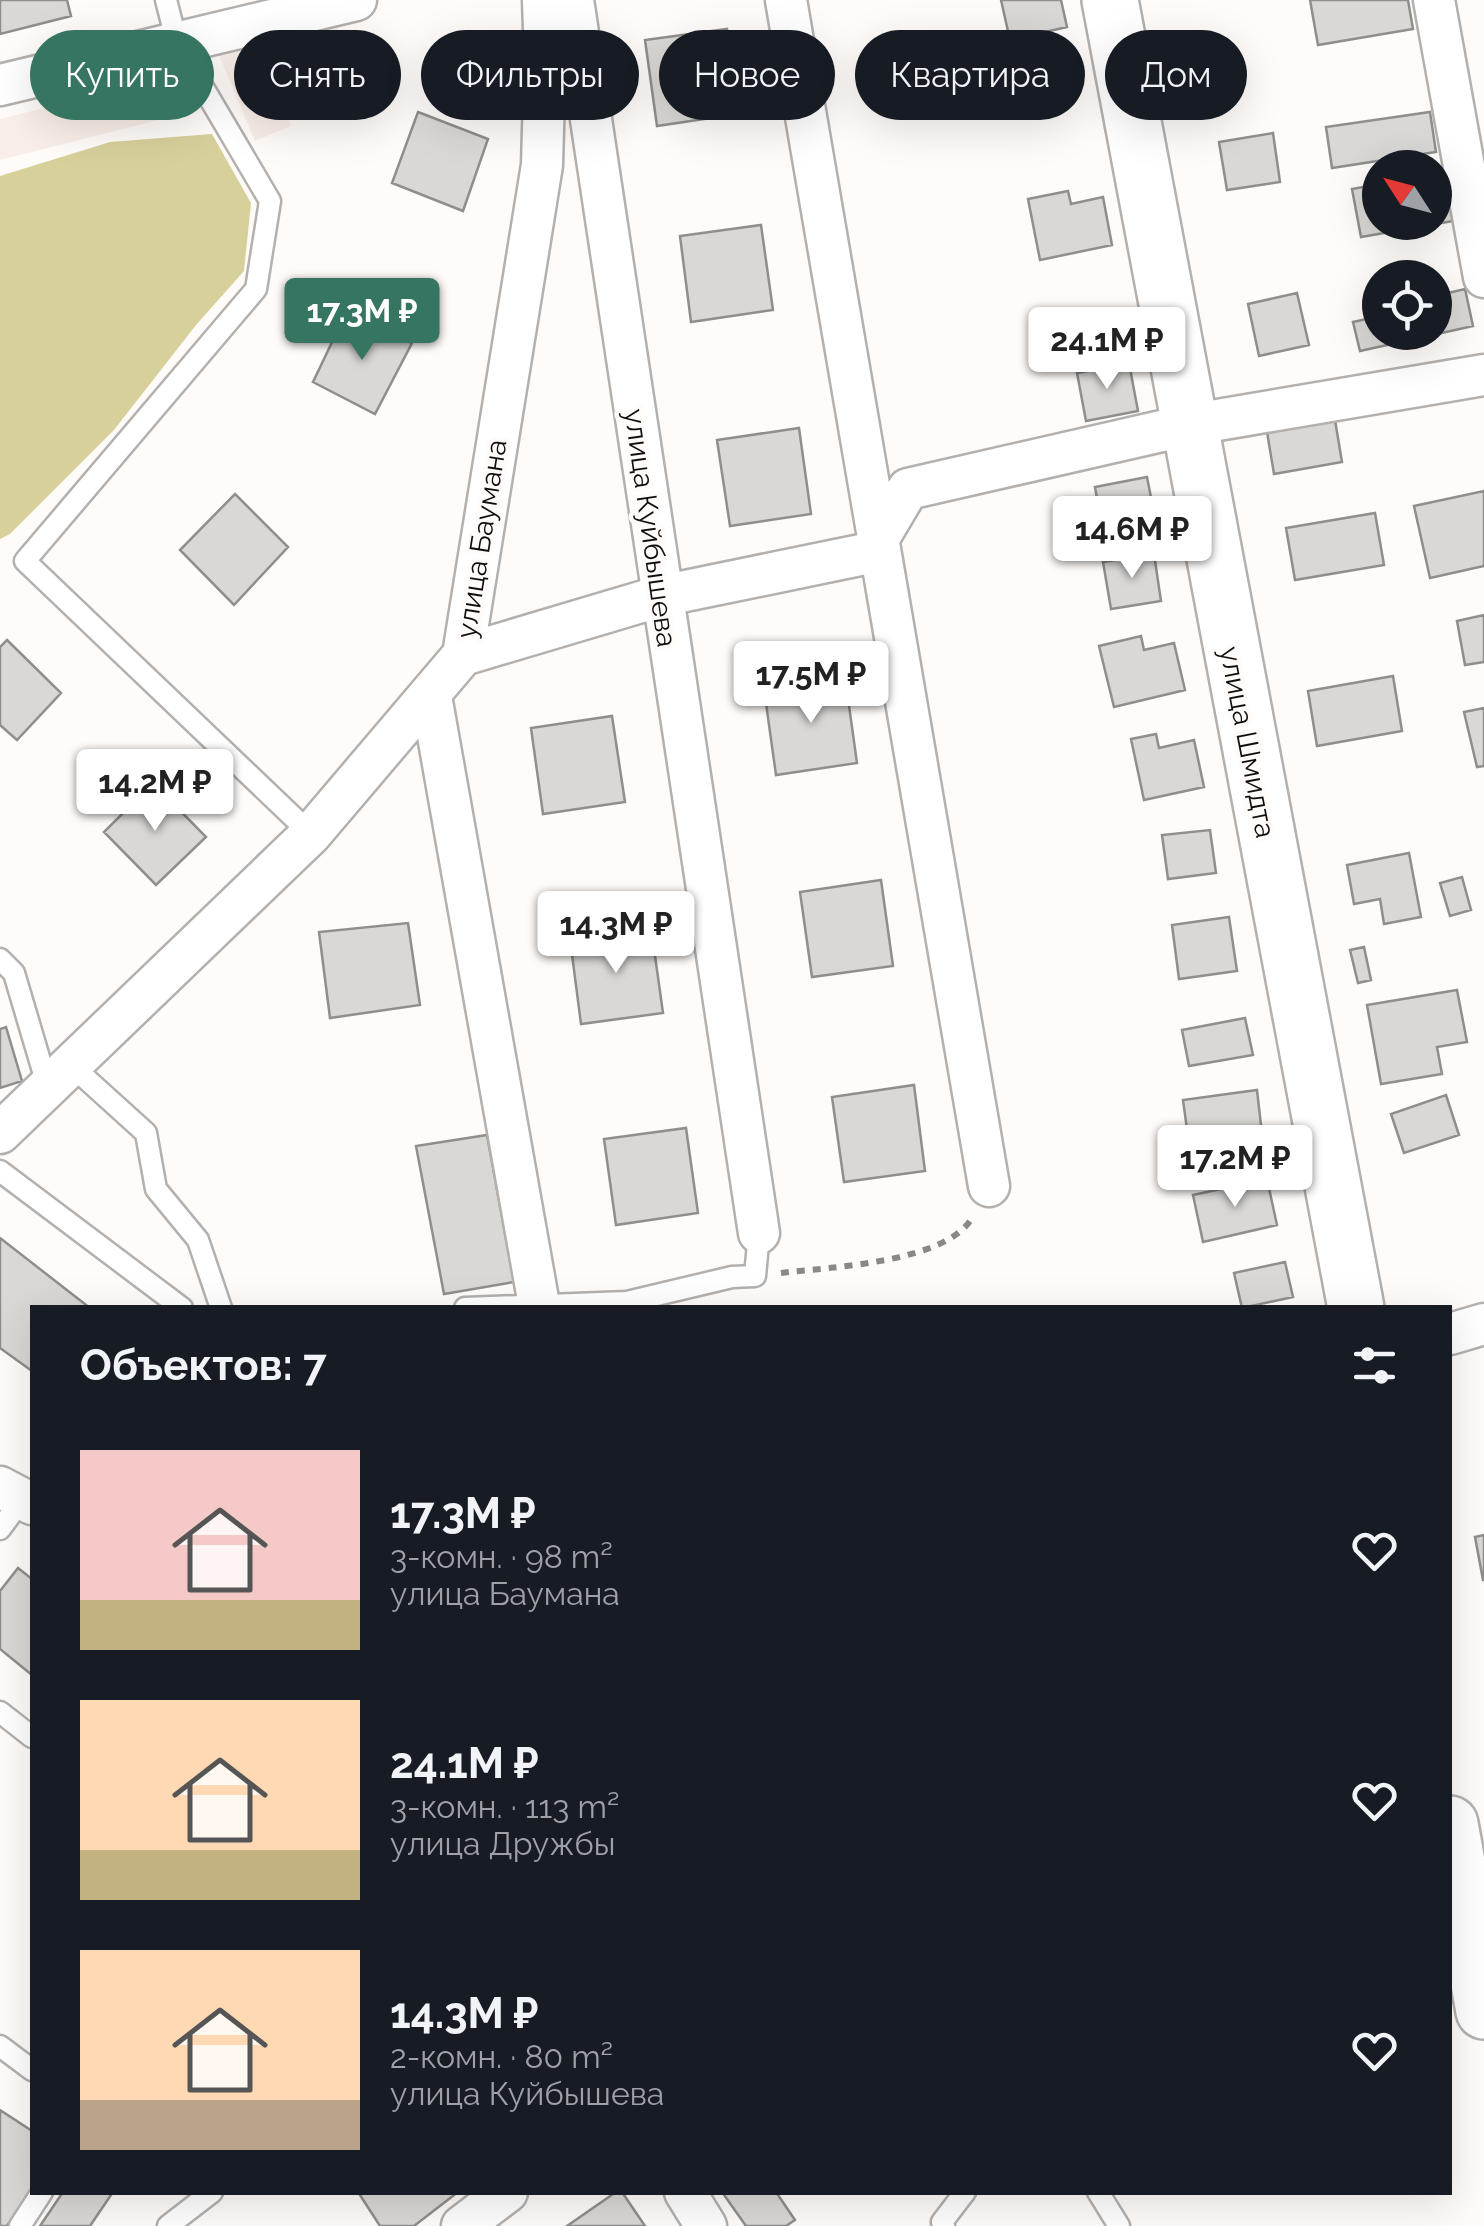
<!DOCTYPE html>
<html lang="ru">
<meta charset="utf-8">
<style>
body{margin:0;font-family:Raleway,sans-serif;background:#20242c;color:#f1f3f6;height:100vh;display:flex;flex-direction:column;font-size:38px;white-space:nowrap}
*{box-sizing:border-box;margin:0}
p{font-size:32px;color:#9ea1a6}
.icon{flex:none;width:55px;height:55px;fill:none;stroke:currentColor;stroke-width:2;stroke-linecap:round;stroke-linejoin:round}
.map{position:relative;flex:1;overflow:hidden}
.side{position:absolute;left:30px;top:1305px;width:1422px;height:890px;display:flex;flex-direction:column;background:#171b24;border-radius:0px;box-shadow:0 10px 40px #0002}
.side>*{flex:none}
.hud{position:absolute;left:30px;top:30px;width:1425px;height:90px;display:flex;gap:20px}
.needle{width:65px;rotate:306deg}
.fabs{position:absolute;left:1362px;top:150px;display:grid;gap:20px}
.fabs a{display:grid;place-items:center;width:90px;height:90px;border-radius:50%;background:#171b24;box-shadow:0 10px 40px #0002;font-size:50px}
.price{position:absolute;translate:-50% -85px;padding:0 22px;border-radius:10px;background:#fff;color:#222;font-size:32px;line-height:65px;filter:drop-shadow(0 2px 5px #0008)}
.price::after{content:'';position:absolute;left:50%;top:60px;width:30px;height:22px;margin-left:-15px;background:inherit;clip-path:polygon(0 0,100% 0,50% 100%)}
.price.active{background:#367562;color:#fff}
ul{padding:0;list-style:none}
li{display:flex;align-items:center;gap:30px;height:250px;padding:0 50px}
li span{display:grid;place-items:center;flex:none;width:280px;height:200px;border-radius:0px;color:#555}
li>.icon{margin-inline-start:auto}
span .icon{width:120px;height:120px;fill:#fffc;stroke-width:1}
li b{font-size:42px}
h2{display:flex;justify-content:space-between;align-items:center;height:120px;padding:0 50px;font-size:42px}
.chip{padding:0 35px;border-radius:45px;background:#171b24;box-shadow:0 10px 40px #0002;font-size:35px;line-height:90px}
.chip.active{background:#367562;color:#fff}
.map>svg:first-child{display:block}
.built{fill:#faefe8}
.green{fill:#d7d09b}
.building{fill:#dad8d5;stroke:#908e8b;stroke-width:2.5}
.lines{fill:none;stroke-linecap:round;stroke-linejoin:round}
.service-casing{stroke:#b3b0ae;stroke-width:25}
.minor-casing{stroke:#b3b0ae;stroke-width:45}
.primary-casing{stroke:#b3b0ae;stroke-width:60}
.path{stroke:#8a8786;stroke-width:6;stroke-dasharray:8 8;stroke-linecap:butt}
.service{stroke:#fff;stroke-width:20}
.minor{stroke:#fff;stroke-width:40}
.primary{stroke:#fff;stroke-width:55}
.labels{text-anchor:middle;stroke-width:9;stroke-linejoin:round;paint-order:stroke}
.street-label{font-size:28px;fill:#0f0d0d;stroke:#fefbf8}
</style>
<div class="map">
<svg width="1484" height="2226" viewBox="0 0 1484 2226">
<rect width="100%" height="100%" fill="#fefbf8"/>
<!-- built -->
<path class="built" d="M336,18L344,57L279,81L291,126L255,141L218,53Z
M180,74L190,112L0,160V119Z"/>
<!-- green -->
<path class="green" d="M212,134L251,203L244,271L196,325L114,430L10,534L0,539V176L110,142Z"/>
<!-- building -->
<path class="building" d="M0,0H67L71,16L0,34Z
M1001,0H1061L1067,27L1010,40Z
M1310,0H1408L1413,29L1318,45Z
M727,29L738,114L657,126L645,40Z
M418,112L488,139L463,211L392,183Z
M1430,112L1436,152L1332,168L1326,127Z
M1273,133L1280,182L1227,190L1219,142Z
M1446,173L1453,221L1361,237L1352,189L1380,184V222H1435V175Z
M1068,191L1071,204L1103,197L1112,245L1040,260L1028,199Z
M761,225L773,310L691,322L680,236Z
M1465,289L1473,326L1360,351L1353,322L1380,316V332H1435V296Z
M1297,293L1309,345L1259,356L1248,304Z
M346,313L412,343L375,414L313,382Z
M1129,363L1138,411L1086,421L1077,373Z
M1335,420L1342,462L1274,474L1267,432Z
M799,428L811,514L730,526L717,440Z
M1147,477L1155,518L1102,528L1095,487Z
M1484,491V566L1430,578L1414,506Z
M235,494L288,547L234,605L180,550Z
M1375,513L1384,565L1295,580L1286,528Z
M1154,554L1161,601L1111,609L1103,562Z
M1484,615V662L1465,665L1457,621Z
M1141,636L1144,650L1174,643L1185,690L1114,707L1099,646Z
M7,640L61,693L17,740L0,725V647Z
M1393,676L1402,731L1317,746L1308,691Z
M845,677L857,763L776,775L764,689Z
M1484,708V766L1477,767L1464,712Z
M612,716L625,802L543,814L531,728Z
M1156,734L1159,748L1194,740L1204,787L1144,800L1131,739Z
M153,783L206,837L156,885L104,832Z
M1210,830L1216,873L1168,879L1162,835Z
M1409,853L1421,917L1384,924L1380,899L1354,904L1347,865Z
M1462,877L1471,910L1450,916L1440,883Z
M881,880L893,966L812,977L800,892Z
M1229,917L1237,971L1179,979L1172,925Z
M408,923L420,1005L330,1018L319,932Z
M651,927L663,1013L581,1024L570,939Z
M1364,947L1371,980L1358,983L1350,950Z
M1457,990L1467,1042L1437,1047L1442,1074L1381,1084L1367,1005Z
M1245,1018L1253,1055L1189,1066L1182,1030Z
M6,1027L22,1081L0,1088V1029Z
M914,1085L925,1171L844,1182L832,1097Z
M1257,1090L1262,1134L1189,1144L1183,1100Z
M1446,1095L1459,1135L1404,1153L1391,1114Z
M686,1128L698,1213L616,1225L604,1139Z
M487,1135L514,1282L444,1294L416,1146Z
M1267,1179L1277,1225L1203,1242L1193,1195Z
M0,1238L90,1308H32V1371L0,1348Z
M1285,1262L1293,1297L1242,1308L1234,1273Z
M1484,1535V1580H1483L1475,1537Z
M18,1568L32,1579V1675L0,1649V1591Z
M0,2110L32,2131V2188L7,2226H0Z
M63,2192H113L90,2226H40Z
M358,2192H458L414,2226H380Z
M616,2192H622L645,2226H567Z
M722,2192H776L795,2220L786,2226H746Z"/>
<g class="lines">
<defs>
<path id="service" d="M166,0L177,43L270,201L256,289L25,561L311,834
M0,959L14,973L48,1088
M72,1066L146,1133L156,1189L198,1240L221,1308
M0,1171L182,1308
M465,1308L627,1302L732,1277L755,1276L759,1233
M0,1529L23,1498
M0,1712L32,1737
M0,2046L32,2070
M1098,2192L1119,2226
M20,2226L42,2192
M168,2226L212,2192
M944,2226L942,2222L965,2192"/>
<path id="minor" d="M573,0L759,1233
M786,0L989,1186
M1434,0L1484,277
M0,85L356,0
M463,655L661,596L870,553L908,489L1188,425L1484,375
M431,696L539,1305
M0,1133L311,834L463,655L542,165L545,60L543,0
M1450,1334L1484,1324
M0,1487L32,1504
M685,2192L706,2226
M462,2226L507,2192"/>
<path id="primary" d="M1110,0L1356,1308
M1450,1824L1484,2011"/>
</defs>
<!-- service casing -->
<use href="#service" class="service-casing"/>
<!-- minor casing -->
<use href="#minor" class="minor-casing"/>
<!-- primary casing -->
<use href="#primary" class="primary-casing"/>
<!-- path -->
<path class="path" d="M781,1273C829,1267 949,1263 973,1216"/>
<!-- service -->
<use href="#service" class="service"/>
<!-- minor -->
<use href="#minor" class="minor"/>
<!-- primary -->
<use href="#primary" class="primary"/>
</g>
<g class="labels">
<!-- street labels -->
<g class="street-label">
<text transform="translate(651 528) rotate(82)" y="10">улица Куйбышева</text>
<text transform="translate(481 539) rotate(-81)" y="10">улица Баумана</text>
<text transform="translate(1248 742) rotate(79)" y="10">улица Шмидта</text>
</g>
</g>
</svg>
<div class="fabs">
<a><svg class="needle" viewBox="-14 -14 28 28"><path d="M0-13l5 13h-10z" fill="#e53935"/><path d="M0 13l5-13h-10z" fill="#9ea1a6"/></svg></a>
<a><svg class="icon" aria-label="locate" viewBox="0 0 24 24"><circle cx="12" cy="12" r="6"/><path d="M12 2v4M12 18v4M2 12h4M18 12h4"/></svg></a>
</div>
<b class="price active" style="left:362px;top:363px">17.3M ₽</b>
<b class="price" style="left:1107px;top:392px">24.1M ₽</b>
<b class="price" style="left:1132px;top:581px">14.6M ₽</b>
<b class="price" style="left:811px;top:726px">17.5M ₽</b>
<b class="price" style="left:155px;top:834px">14.2M ₽</b>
<b class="price" style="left:616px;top:976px">14.3M ₽</b>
<b class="price" style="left:1235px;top:1210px">17.2M ₽</b>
<div class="hud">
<a class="chip active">Купить</a>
<a class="chip">Снять</a>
<a class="chip">Фильтры</a>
<a class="chip">Новое</a>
<a class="chip">Квартира</a>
<a class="chip">Дом</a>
</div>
<section class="side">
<h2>Объектов: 7<svg class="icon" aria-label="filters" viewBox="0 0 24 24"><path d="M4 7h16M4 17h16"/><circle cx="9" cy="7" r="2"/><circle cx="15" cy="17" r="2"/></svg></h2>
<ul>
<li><span style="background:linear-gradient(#f6c9c9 75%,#c2b280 0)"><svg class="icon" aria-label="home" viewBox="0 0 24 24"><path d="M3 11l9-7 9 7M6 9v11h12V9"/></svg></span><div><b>17.3M ₽</b><p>3-комн. · 98 m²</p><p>улица Баумана</p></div><svg class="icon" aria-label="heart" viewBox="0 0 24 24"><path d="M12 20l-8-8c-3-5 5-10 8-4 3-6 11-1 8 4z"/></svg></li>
<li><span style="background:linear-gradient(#ffd9b3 75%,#c2b280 0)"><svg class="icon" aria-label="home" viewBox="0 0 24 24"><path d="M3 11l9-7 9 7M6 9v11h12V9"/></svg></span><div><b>24.1M ₽</b><p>3-комн. · 113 m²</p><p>улица Дружбы</p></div><svg class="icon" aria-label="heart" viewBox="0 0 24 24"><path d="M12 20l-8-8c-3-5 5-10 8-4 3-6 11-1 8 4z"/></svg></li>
<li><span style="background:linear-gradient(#ffd9b3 75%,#b9a48a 0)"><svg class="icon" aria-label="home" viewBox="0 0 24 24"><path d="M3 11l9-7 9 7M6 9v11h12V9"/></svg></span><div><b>14.3M ₽</b><p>2-комн. · 80 m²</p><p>улица Куйбышева</p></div><svg class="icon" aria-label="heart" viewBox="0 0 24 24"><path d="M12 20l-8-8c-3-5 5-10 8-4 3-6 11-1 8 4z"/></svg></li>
</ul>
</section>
</div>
